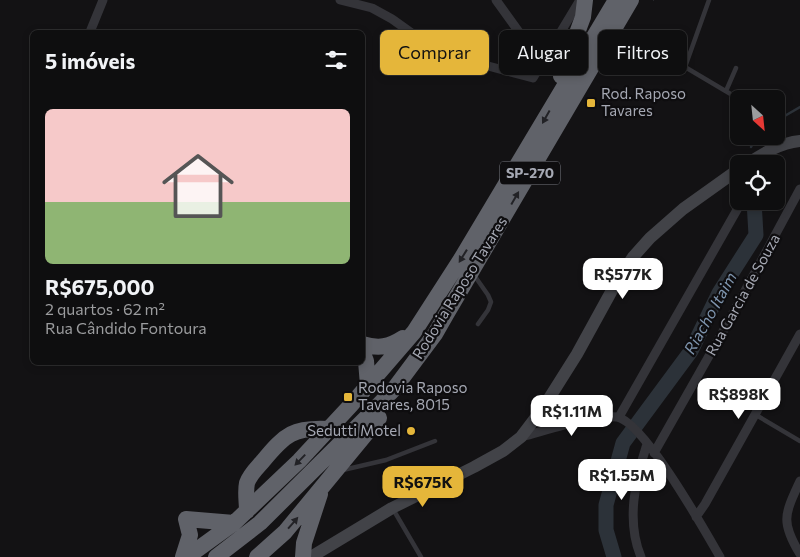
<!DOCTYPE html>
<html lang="pt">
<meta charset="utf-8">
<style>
body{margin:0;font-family:Commissioner,sans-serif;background:#1c1c1d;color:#f1f3f6;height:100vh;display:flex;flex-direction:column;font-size:19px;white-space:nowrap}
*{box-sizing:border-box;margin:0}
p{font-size:16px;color:#9b9c9e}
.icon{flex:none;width:28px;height:28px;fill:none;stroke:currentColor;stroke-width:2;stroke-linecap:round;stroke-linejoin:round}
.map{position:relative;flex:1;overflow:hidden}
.details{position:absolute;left:30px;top:30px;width:335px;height:335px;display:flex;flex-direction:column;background:#0e0e0f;border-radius:8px;box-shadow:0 2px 8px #0003,0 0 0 1px #2e2e2f}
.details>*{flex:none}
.hud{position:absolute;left:380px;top:30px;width:345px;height:45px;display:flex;gap:10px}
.needle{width:32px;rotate:153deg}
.tools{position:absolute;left:730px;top:90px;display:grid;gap:10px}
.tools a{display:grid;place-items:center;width:55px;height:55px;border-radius:8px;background:#0e0e0f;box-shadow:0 2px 8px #0003,0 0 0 1px #2e2e2f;font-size:25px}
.price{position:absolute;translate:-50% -42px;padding:0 11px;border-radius:10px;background:#fff;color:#222;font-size:16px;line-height:32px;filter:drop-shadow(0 1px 2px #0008)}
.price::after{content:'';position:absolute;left:50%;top:30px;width:15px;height:11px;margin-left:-8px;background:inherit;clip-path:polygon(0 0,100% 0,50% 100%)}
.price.on{background:#e5b63a;color:#111}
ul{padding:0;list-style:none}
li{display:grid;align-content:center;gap:10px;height:265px;padding:0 15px}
li span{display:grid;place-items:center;height:155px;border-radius:8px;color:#555}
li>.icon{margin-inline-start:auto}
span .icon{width:90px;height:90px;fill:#fffc;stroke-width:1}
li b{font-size:21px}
h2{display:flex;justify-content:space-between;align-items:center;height:60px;padding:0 15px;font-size:21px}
.chip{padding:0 18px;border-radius:8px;background:#0e0e0f;box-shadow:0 2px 8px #0003,0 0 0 1px #2e2e2f;font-size:18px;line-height:45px}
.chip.on{background:#e5b63a;color:#111}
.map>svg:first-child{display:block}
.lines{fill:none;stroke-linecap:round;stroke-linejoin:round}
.stream{stroke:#2c3239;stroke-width:2.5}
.river{stroke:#2c3239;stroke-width:15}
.path{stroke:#3a3b40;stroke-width:1;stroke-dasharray:2.5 4;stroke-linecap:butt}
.lane{stroke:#343439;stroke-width:4.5}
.street{stroke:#343439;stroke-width:9}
.secondary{stroke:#424348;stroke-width:12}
.highway{stroke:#606269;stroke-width:16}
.oneway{fill:#222226}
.poi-dot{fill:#e5b63a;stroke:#0e0d0f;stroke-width:2}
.labels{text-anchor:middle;stroke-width:4.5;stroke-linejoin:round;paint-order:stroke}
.shield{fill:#0e0d0f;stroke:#787a82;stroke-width:1}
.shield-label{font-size:14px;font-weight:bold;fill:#a5a8b3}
.poi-label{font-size:15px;fill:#a5a8b3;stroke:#0e0d0f;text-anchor:start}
.street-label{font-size:15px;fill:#a5a8b3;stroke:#0e0d0f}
.water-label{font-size:16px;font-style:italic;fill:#7e94ad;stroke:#0e0d0f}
</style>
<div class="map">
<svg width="800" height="557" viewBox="0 0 800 557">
<rect width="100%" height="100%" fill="#131214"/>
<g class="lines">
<!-- stream -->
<path class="stream" d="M776,121L800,107
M751,147L757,136"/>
<!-- river -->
<path class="river" d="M614,557L606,530V505L623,443L691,351L719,293L756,235L754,201"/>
<!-- path -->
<path class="path" d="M653,0H654"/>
<!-- lane -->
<path class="lane" d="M709,0L685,67L739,99
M726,91L736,68
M474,275L488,295L491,302L488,310L478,324
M756,415L800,441
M343,470L386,460L435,441
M393,509L421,557"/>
<!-- street -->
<path class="street" d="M340,0L372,8L392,19L427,44L451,56L533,78L580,0
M496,0L542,64
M90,32L103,0
M619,417L742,201
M521,437C543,431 597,414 617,417C644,422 705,531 720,557
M654,453L726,326L800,189
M800,481C785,514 780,521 800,554
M696,517L705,504L800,334
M641,557C626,521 635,481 647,444"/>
<!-- secondary -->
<path class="secondary" d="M747,164C764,153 780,143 800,141
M311,557L392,508L474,467L503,451L521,437L543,408L577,354L616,283L633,257L650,238L683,209L739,169"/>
<!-- highway -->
<path class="highway" d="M561,76L583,17L585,0
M362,344C379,349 389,347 403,338
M362,351L366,361L368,385
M247,511C247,502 245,492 247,483C250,474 257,468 263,461C285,434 294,427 329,429
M183,557L190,535L186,519L234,523
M187,557L234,523L299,461L351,405L414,332L461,259L616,0
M216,557L260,523L370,414L394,389L435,334L447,313L631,0
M257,557L285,532L379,418
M303,557L304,543L320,494"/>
</g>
<!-- one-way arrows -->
<defs><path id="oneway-solid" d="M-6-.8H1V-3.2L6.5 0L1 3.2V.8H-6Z" transform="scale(1.25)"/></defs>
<g class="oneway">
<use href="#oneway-solid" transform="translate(546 117) rotate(119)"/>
<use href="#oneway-solid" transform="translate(515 198) rotate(-60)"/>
<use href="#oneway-solid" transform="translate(463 256) rotate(122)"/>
<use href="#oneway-solid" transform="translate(300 460) rotate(134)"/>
<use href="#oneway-solid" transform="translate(293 523) rotate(-49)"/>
</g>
<!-- markers -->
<g class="poi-dot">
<rect x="586" y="98" width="10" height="10" rx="2.5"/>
<rect x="343" y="392" width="10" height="10" rx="2.5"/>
<circle cx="411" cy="431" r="5"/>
</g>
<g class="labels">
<!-- shield labels -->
<rect class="shield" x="500" y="161.5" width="60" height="23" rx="4"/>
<g class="shield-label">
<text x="530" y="178">SP-270</text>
</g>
<!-- poi labels -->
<g class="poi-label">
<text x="601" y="99">Rod. Raposo<tspan x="601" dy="17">Tavares</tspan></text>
<text x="358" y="393">Rodovia Raposo<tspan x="358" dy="17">Tavares, 8015</tspan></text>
<text x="401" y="436" text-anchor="end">Sedutti Motel</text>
</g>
<!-- street labels -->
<g class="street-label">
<text transform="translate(460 288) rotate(-58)" y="5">Rodovia Raposo Tavares</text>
<text transform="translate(743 295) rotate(-61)" y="5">Rua Garcia de Souza</text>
</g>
<!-- water labels -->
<g class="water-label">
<text transform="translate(710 313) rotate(-61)" y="6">Riacho Itaim</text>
</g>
</g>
</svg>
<div class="tools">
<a><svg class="needle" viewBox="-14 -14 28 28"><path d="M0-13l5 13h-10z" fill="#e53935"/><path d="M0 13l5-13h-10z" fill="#9b9c9e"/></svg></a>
<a><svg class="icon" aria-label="locate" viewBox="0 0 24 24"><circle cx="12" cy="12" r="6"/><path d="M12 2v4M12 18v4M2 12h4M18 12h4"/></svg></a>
</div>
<b class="price" style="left:623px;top:300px">R$577K</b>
<b class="price" style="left:739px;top:420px">R$898K</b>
<b class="price" style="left:572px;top:437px">R$1.11M</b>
<b class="price" style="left:622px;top:501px">R$1.55M</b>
<b class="price on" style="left:423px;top:508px">R$675K</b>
<div class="hud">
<a class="chip on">Comprar</a>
<a class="chip">Alugar</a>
<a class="chip">Filtros</a>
</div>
<section class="details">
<h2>5 imóveis<svg class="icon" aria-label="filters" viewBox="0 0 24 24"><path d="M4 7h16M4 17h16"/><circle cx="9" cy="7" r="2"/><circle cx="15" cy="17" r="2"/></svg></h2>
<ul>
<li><span style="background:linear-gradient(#f6c9c9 60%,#8fb573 0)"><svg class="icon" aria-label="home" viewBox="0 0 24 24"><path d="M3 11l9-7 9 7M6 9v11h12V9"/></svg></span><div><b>R$675,000</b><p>2 quartos · 62 m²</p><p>Rua Cândido Fontoura</p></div></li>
</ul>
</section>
</div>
